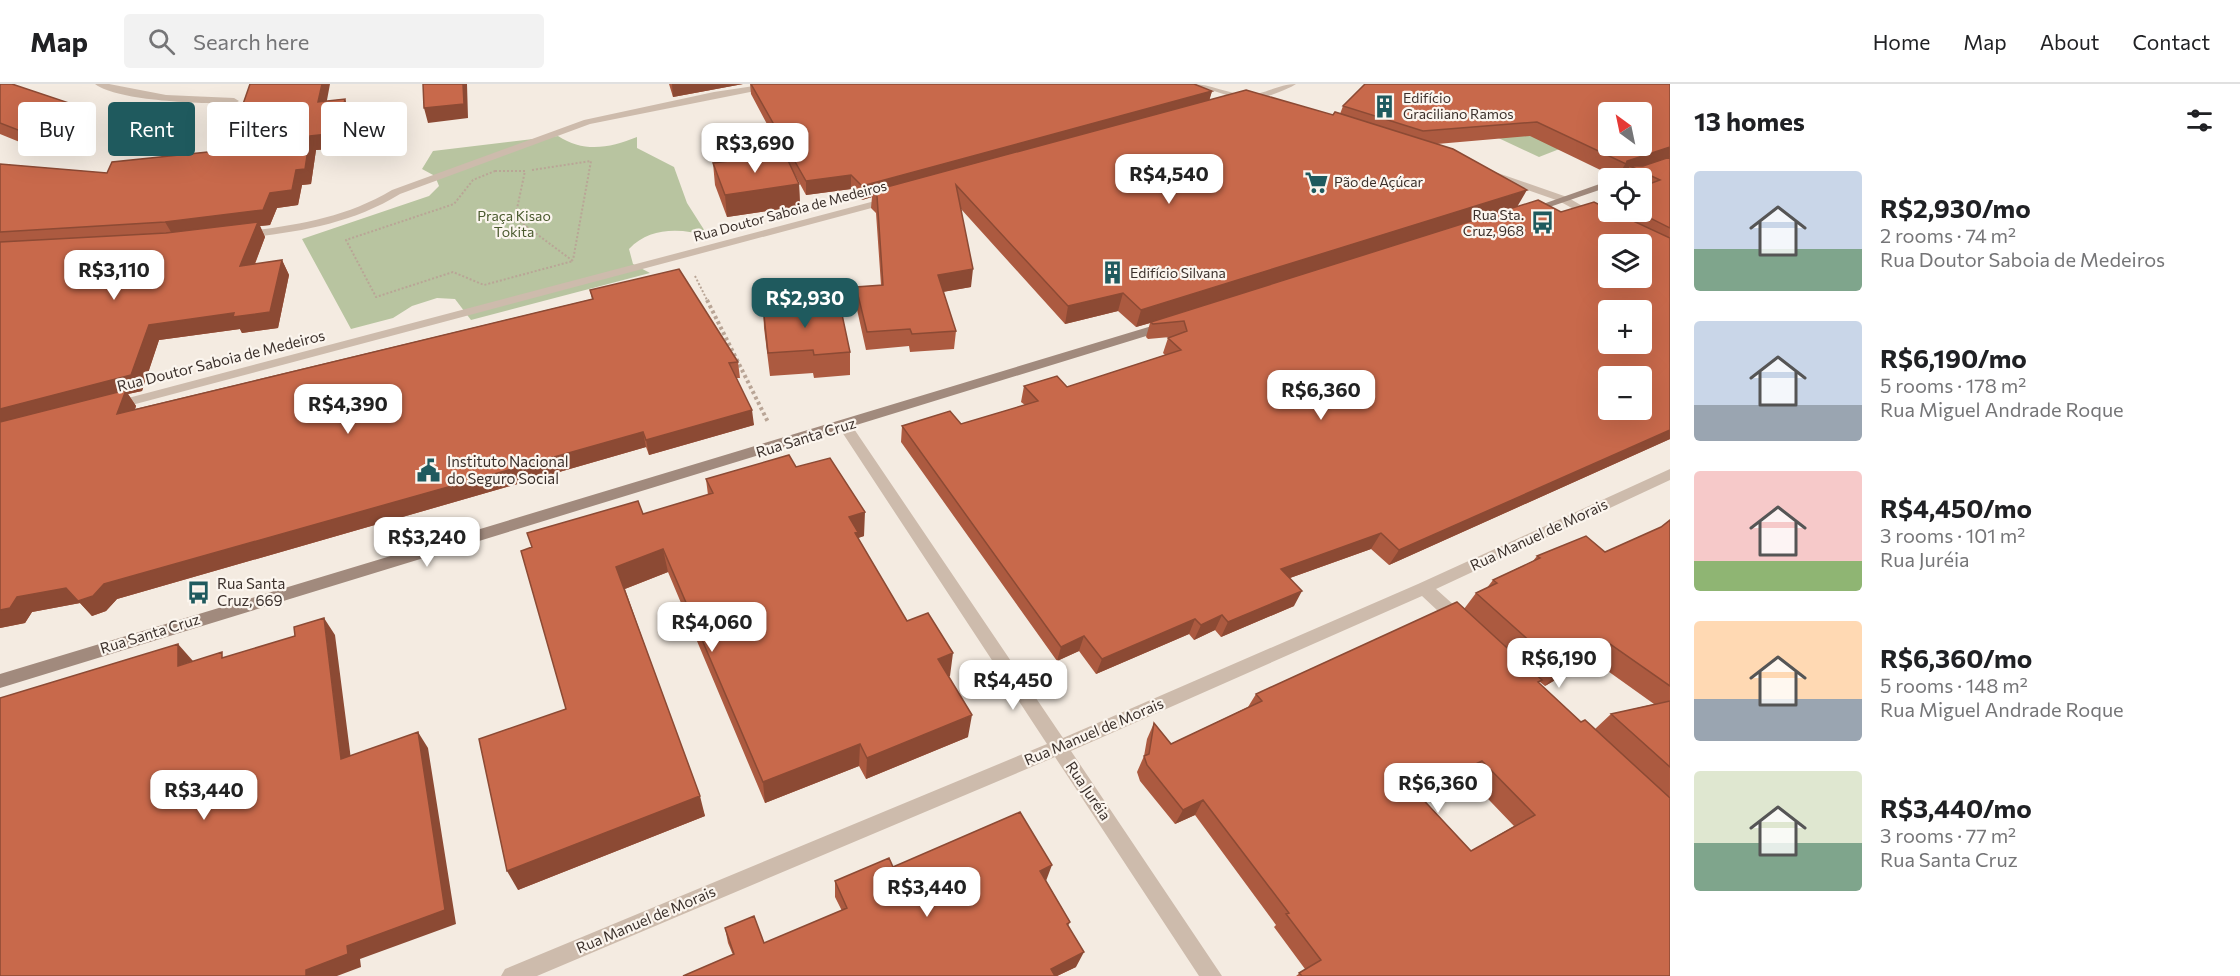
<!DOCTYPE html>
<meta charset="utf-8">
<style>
body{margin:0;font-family:Commissioner,sans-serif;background:#f2f2f2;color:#202124;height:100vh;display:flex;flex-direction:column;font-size:22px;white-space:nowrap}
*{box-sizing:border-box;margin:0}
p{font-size:20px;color:#757577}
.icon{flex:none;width:33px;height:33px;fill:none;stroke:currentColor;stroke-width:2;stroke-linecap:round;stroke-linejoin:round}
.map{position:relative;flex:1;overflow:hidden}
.details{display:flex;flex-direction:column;background:#fff;width:570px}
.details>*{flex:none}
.hud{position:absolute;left:18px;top:18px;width:570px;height:54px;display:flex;gap:12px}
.needle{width:39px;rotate:327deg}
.tools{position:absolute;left:1598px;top:18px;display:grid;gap:12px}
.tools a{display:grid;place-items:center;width:54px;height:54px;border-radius:6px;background:#fff;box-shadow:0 6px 24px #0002;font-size:30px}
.price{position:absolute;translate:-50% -51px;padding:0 14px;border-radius:12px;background:#fff;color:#222;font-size:20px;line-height:39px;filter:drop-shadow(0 2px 3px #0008)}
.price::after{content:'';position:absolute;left:50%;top:36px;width:18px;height:14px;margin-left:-9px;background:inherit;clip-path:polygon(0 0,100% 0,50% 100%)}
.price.current{background:#1f5a5e;color:#fff}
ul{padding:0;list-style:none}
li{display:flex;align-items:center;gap:18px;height:150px;padding:0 24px}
li span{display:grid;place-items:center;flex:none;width:168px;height:120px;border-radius:6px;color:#555}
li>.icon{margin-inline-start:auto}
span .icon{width:72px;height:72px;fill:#fffc;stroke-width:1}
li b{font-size:26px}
h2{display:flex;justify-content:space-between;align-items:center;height:72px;padding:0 24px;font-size:26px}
.tag{padding:0 21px;border-radius:6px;background:#fff;box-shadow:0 6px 24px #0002;font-size:21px;line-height:54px}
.tag.current{background:#1f5a5e;color:#fff}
header{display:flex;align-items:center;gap:36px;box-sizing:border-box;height:84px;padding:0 30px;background:#fff;border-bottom:2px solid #e0e0e0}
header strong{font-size:28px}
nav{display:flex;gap:33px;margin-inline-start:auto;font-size:21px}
.search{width:420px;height:54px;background:#f2f2f2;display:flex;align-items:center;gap:15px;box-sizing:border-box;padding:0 21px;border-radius:6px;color:#757577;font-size:22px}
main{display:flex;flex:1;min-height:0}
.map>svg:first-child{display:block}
.green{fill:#b8c4a0}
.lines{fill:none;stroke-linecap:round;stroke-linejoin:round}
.path-far1{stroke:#b9a596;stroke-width:2;stroke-dasharray:2 2;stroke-linecap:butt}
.path{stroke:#b9a596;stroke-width:4;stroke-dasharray:3 3;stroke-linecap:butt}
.street{fill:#cdbbac;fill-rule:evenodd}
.secondary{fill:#a18a7d;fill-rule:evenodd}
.wall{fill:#ac5a40;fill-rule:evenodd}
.shaded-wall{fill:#8c4a34}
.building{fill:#c8694b;stroke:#8c4a34;stroke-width:1.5;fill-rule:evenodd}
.labels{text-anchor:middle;stroke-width:4.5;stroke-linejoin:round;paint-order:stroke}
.far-poi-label{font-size:14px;fill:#3b302b;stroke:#fbf5ee;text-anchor:start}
.far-street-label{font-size:14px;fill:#3b302b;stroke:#fbf5ee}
.far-park-label{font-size:14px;fill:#4a5a2e;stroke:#fbf5ee}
.street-label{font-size:15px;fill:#3b302b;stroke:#fbf5ee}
.poi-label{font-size:15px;fill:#3b302b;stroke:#fbf5ee;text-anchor:start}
</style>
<header>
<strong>Map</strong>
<div class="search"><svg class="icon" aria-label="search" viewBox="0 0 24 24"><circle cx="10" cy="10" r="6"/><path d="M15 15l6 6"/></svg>Search here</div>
<nav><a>Home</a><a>Map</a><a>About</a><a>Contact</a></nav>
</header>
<main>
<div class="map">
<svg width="1670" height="892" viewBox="0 0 1670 892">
<rect width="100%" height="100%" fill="#f4ebe1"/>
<!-- green -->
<path class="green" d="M1498,35L1562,64L1539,73L1475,43Z
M558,52C584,69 610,64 637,53V64L674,83L687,119L708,152C680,144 650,143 629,165L633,180L650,189L471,236L455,215L437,214L412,222L393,234L351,245L302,155L429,112L439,102L435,92L422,85L433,67Z"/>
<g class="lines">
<!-- path-far1 -->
<path class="path-far1" d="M532,86L591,77L573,176
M495,87H525L515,134L573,177L484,201L453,188L376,213L346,156L454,120L473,96Z
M695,192L708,218"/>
<!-- path -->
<path class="path" d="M707,216L768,338"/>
<!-- street -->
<path class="street" d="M95,0H109L166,11L234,14L239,17L234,20C202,19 120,18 95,0Z
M768,0H790L590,40L400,110C351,140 299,148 243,154L238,151L243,148C297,141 345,134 392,106L584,36L714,8Z
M1192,0C1211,0 1228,10 1247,11C1260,12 1279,0 1296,0C1286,7 1251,19 1240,18L1239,15Z
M1484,87H1492L1567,113L1601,133L1596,136L1592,135L1559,117L1484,91Z
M890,113L895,116L894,118L113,326L106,322L113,318Z
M845,337L850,339L1063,654L1418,500L1670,385V396L1436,505L1465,531L1467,536L1465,541L1459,543L1453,541L1422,512L1071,667L1222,892H1199L1055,673L537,892H501L505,885L1047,660L840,345L838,342Z"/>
<!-- secondary -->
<path class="secondary" d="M1608,97V103L1532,129L1528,130L1523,127Z
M1165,238L1171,242L1169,245L0,604V590Z"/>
</g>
<!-- wall -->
<path class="wall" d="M0,0L84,36L27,61L0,50Z
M669,0H743L673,13Z
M750,0H1194L1212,7L1209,16L1333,31L1340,30L1343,22L1670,0V355L1389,481L1371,465L1290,494L1294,522L1221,553L1215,546L1194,556L1189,550L1096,590L1079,567L1057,577L901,358L902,342L961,340L1025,321L1021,318L1024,302L1067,303L1165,271L1163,269L1168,254L1170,253L1148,255L1146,253L1150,239L1136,243L1118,227L1065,240L961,125L971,203L943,208L956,247L954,265L910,268L909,262L866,266L856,221V203L881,201L876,129L871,124L872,113L862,116L851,105L806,111L794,89L799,100L800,122L727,133L715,101L713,79L783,70L751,10ZM1530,52L1617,94L1618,92L1625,90L1622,94H1641V128H1608V115L1603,122L1561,128L1518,122L1437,60Z
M345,15L350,30L344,64L316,66L311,100L302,101L298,121L277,124L270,141L260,142L265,153L255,180L282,176L289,191L278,244L242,249L240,245L159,256L142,307L128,310L136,322L135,325L592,215L590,206L738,278L740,294H736L754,341L649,371L646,363L117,515L106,527L92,532L80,519L32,528L25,539L0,544V80L107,89L227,66L327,17Z
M763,222L797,224L850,268V291L814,294L813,289L770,292L764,244Z
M796,383L864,452L858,454V455L907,537L950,592L948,593L968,653L866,695L859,682L765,719L668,488L625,505L705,732L518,806L566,625L532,463L708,411L706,395Z
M1670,436V892H1296L1305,885L1274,843L1276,841L1195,731L1175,740L1140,697L1137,688L1144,672L1147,655L1154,639L1171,660L1248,623L1256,610L1464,525L1476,509L1486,505L1493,496L1533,477L1537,472L1605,468L1661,443ZM1591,575L1654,620L1611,630L1595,645L1581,638L1539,599L1540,598L1545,602ZM1467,693L1514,742L1471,767L1422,714Z
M893,783L1046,797L1070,838L1068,842L1076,883L1057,892H683L733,871L728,859L725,844L764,859L842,827L835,813V797Z"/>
<!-- shaded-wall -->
<path class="shaded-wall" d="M322,0H330L324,32L318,18Z
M463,0H467L468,34L428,39L424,24Z
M672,0H743L673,13Z
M1212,7L1208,21L872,107V113L862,116V102Z
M345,15L350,30L344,64L316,66L311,100L302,101L298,121L277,124L270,141L260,142L265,153L248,197L174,153L165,138L270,109L296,86L310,52Z
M75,21L84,36L27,61L18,46Z
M1670,63V75L1638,85L1630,82L1625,90L1618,92L1627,77Z
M851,91V105L806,111V97Z
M799,100L800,122L727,133L725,111Z
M1527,106L1517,123L1151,238L1150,239L1136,243L1141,226Z
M282,176L289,191L278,244L242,249L240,245L159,256L142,307L128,310L136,322L129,345L0,344V325L149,241Z
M973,185L971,203L936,209L938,191Z
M1123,209L1118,227L1065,240L1068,222Z
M752,326L754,341L649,371L646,356Z
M1670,346V355L1389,481L1399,466Z
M643,348L646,363L117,515L106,527L92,532L80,519L32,528L25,539L0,544V526L17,513L66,504L104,500Z
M865,428L864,452L858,454V472L849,433Z
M1381,449L1371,465L1273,500L1281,485Z
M663,465L668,488L622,506L616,483Z
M1302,507L1294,522L1221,553L1228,538Z
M1222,531L1215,546L1194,556L1201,541Z
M324,534L335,551L353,691L341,675Z
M1195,535L1189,550L1096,590L1102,575Z
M1084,552L1079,567L1057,577L1061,563Z
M1607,558L1591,575L1545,602L1561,585Z
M178,560L193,577L178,582Z
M953,569L950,592L935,598L938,575Z
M972,631L968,653L866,695L867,674Z
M418,648L428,664L456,840L360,875L361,883L337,892H306V886L347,862Z
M860,660L859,682L765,719L763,698Z
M1482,677L1467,693L1402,723L1416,708Z
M700,712L705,732L518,806L507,787Z
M1203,716L1195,731L1175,740L1183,726Z
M1052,781L1046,797L1040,787Z
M1084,868L1076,883L1057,892H1047L1051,885Z"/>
<!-- building -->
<path class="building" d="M0,0H12L75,21L18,46L0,39Z
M250,0H322L318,18L345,15L338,49L310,52L305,85L296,86L292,106L270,109L263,126L165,138L0,148V80L107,89L112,78L227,66Z
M423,0H463L464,20L424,24Z
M751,0H1194L1212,7L862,102L851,91L806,97Z
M1365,0H1670V63L1627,77L1626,80L1537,38L1423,47L1343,22ZM1608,28H1641V62H1608Z
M1246,6L1333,31L1335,28L1453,65L1527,106L1141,226L1123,209L1068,222L956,101L973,185L938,191L956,247L912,250L910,245L867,248L856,203L883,201L877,112L872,107Z
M785,70L799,100L725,111L713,79Z
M1670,73V144L1638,128H1641V103L1660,96L1630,82H1643Z
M1538,116L1561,128L1594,118L1608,125V128H1614L1670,154V346L1399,466L1381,449L1281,485L1302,507L1228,538L1222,531L1201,541L1195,535L1102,575L1084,552L1061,563L902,342L950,327L961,340L1038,317L1024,302L1057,292L1067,303L1181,266L1168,254L1187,247L1184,237L1153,240L1151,238ZM1608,160H1641V194H1608ZM1608,226H1641V260H1608ZM1608,292H1641V326H1608Z
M258,138L240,182L282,176L270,228L233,233L234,229L149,241L131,291L0,325V158L166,149Z
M679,185L738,278L729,279L752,326L646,356L643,348L104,500L93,512L78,517L66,504L17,513L10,524L0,526V338L126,306L117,330L593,215L590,206Z
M796,219L797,224L840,221L850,268L814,271L813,266L768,269L763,222Z
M789,371L796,383L830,374L865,428L849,433L858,448L855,449L907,537L928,529L953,569L938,575L972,631L867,674L860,660L763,698L663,465L616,483L700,712L507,787L479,655L566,625L521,467L532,463L527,449L638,417L643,430L713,409L706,395Z
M1670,436V602L1607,558L1561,585L1476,509L1497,499L1493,496L1540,474L1537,472L1586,452L1605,468L1661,443Z
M1457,518L1542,596L1538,598L1581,638L1585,636L1670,714V892H1302L1299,889L1321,876L1286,830L1289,829L1203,716L1183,726L1147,681L1144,672L1149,670L1154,639L1171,660L1262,617L1256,610ZM1482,677L1535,731L1471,767L1416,708Z
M324,534L341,675L418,648L445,826L347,862L348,870L306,886V892H0V614L178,560V582L222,568V574L295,552L294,543Z
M1670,617V683L1611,630Z
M1020,728L1052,781L1040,787L1070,838L1067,840L1084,868L1051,885L1055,892H683L734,870L725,844L754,832L764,859L847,824L835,797L889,774L893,783Z"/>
<!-- icons -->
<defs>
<symbol id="building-bare" viewBox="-9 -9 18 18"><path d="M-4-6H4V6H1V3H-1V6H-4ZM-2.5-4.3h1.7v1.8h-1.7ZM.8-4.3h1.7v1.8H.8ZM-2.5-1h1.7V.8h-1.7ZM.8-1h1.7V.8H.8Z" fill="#1f5a5e" stroke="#fbf5ee" stroke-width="2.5" paint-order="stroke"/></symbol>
<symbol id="supermarket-bare" viewBox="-9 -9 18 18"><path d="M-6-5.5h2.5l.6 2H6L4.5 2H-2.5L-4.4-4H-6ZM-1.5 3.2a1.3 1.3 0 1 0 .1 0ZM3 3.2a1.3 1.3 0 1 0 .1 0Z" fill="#1f5a5e" stroke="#fbf5ee" stroke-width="2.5" paint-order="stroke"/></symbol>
<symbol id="bus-bare" viewBox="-9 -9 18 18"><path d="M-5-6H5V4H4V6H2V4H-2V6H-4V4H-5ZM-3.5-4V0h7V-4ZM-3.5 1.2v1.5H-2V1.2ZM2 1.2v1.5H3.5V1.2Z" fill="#1f5a5e" stroke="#fbf5ee" stroke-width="2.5" paint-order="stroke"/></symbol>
<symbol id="civic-bare" viewBox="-9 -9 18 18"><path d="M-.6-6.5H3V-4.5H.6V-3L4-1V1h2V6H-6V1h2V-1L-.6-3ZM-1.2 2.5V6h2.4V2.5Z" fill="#1f5a5e" stroke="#fbf5ee" stroke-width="2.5" paint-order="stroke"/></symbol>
</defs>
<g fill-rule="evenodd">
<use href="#building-bare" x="1368" y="6" width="33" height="33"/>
<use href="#supermarket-bare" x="1300" y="82" width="33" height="33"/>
<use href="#bus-bare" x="1526" y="122" width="33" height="33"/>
<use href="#building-bare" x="1096" y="172" width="33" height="33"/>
<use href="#civic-bare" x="412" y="370" width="33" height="33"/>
<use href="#bus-bare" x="182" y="492" width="33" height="33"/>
</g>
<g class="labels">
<!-- far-poi labels -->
<g class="far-poi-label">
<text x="1403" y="19">Edifício<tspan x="1403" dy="16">Graciliano Ramos</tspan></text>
<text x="1334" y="103">Pão de Açúcar</text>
<text x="1524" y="136" text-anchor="end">Rua Sta.<tspan x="1524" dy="16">Cruz, 968</tspan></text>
<text x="1130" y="194">Edifício Silvana</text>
</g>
<!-- far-street labels -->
<g class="far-street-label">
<text transform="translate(790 127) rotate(-15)" y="5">Rua Doutor Saboia de Medeiros</text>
</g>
<!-- far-park labels -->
<g class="far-park-label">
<text x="514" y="137">Praça Kisao<tspan x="514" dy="16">Tokita</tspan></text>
</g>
<!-- street labels -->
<g class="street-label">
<text transform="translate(221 277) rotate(-14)" y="5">Rua Doutor Saboia de Medeiros</text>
<text transform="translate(806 354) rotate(-17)" y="5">Rua Santa Cruz</text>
<text transform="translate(1539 451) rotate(-25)" y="5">Rua Manuel de Morais</text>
<text transform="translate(150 550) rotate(-17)" y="5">Rua Santa Cruz</text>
<text transform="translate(1094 648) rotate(-23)" y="5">Rua Manuel de Morais</text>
<text transform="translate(1088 707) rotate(56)" y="5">Rua Juréia</text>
<text transform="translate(646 836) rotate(-23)" y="5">Rua Manuel de Morais</text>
</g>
<!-- poi labels -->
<g class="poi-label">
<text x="447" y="383">Instituto Nacional<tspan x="447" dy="17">do Seguro Social</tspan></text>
<text x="217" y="505">Rua Santa<tspan x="217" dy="17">Cruz, 669</tspan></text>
</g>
</g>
</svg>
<div class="tools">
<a><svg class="needle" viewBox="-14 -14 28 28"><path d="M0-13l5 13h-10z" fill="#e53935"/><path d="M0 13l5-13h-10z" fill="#757577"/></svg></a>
<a><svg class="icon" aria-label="locate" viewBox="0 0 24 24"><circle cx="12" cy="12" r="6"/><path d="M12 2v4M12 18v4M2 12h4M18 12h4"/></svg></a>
<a><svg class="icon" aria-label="layers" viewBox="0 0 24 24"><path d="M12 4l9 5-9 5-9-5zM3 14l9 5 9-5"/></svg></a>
<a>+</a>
<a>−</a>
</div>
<b class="price" style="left:755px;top:90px">R$3,690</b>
<b class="price" style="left:1169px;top:121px">R$4,540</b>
<b class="price" style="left:114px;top:217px">R$3,110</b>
<b class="price current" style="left:805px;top:245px">R$2,930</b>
<b class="price" style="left:1321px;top:337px">R$6,360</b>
<b class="price" style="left:348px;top:351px">R$4,390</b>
<b class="price" style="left:427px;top:484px">R$3,240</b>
<b class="price" style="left:712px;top:569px">R$4,060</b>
<b class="price" style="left:1559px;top:605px">R$6,190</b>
<b class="price" style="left:1013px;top:627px">R$4,450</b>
<b class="price" style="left:1438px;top:730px">R$6,360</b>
<b class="price" style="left:204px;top:737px">R$3,440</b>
<b class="price" style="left:927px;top:834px">R$3,440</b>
<div class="hud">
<a class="tag">Buy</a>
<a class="tag current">Rent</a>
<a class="tag">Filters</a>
<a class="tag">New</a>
</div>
</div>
<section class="details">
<h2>13 homes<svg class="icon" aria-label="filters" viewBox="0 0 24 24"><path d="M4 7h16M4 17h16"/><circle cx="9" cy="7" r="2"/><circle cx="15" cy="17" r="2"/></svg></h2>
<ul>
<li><span style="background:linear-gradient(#c9d6e8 65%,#7fa58c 0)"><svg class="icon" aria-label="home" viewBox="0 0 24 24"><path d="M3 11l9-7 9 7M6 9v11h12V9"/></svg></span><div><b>R$2,930/mo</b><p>2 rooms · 74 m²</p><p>Rua Doutor Saboia de Medeiros</p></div></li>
<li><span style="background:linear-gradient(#c9d6e8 70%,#9aa5b1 0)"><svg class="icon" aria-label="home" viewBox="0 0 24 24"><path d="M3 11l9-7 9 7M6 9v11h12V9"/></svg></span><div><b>R$6,190/mo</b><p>5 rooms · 178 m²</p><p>Rua Miguel Andrade Roque</p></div></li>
<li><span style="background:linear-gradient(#f6c9c9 75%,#8fb573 0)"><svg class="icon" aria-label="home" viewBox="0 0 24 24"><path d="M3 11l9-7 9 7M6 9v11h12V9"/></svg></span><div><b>R$4,450/mo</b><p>3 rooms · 101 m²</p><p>Rua Juréia</p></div></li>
<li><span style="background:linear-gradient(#ffd9b3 65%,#9aa5b1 0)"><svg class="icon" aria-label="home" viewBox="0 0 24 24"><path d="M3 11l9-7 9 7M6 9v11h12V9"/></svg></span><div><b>R$6,360/mo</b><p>5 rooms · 148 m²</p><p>Rua Miguel Andrade Roque</p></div></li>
<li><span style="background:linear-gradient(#dfe7d0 60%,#7fa58c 0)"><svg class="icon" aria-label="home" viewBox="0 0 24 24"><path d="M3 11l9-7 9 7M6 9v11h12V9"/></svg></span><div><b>R$3,440/mo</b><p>3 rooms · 77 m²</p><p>Rua Santa Cruz</p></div></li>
</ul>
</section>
</main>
